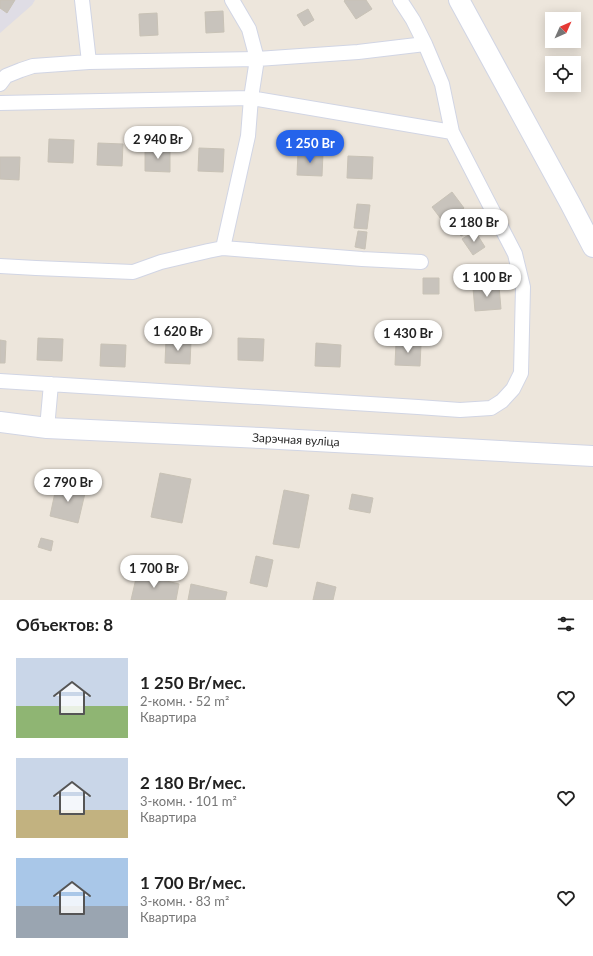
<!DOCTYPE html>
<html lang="ru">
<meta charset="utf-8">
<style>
body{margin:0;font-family:Lato,sans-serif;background:#f2f2f2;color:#222;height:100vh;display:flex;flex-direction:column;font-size:15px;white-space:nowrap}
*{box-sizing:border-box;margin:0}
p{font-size:13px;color:#767676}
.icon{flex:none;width:22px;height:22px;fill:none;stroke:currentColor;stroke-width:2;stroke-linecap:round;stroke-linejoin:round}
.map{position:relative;height:600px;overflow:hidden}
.panel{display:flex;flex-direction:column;background:#fff;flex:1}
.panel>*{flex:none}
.needle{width:26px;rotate:45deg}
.controls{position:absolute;left:545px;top:12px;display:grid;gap:8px}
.controls a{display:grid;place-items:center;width:36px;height:36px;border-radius:0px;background:#fff;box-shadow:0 2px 10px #0003;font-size:20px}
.price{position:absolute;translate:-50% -34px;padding:0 9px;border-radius:14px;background:#fff;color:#222;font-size:13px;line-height:26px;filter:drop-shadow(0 1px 2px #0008)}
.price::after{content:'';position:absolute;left:50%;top:24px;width:12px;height:9px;margin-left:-6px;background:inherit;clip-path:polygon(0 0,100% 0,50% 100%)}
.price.active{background:#2563eb;color:#fff}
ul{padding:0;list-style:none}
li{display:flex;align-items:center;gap:12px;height:100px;padding:0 16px}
li span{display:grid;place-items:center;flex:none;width:112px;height:80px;border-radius:0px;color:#555}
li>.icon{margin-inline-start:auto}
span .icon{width:48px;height:48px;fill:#fffc;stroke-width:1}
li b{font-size:17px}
h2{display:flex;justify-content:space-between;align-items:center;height:48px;padding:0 16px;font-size:17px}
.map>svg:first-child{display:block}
.industrial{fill:#dfdde5}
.building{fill:#c8c3bc;stroke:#c8c2b6}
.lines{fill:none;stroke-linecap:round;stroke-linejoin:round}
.street-casing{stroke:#d1d5e4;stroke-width:16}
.secondary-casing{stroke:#d1d5e4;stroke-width:22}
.street{stroke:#fff;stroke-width:14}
.secondary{stroke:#fff;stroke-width:20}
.labels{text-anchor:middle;stroke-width:3.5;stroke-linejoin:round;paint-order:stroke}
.street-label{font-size:12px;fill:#2b2b2b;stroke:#fff}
</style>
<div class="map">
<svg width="593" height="600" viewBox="0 0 593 600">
<rect width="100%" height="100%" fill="#ede6dc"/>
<!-- industrial -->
<path class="industrial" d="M0,0H35L32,5L0,33Z"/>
<!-- building -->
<path class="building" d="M0,0H15L7,13L0,8Z
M345,0H366L372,9L356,19L344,1Z
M308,9L314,20L304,26L297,15Z
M223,11L224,32L206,33L205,12Z
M157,13L158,35L140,36L139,14Z
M49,139L74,140L73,163L48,162Z
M98,143L123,144L122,166L97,165Z
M199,148L224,149L223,172L198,171Z
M145,149L170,150V172L145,171Z
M298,152L323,153L322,176L297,175Z
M348,156L373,157L372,179L347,178Z
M0,157H20L19,180L0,179Z
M452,192L464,208L444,223L432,207Z
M357,204L370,205L367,229L354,228Z
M464,218L471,230L461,236L453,225Z
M358,231L367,232L365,249L355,247Z
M475,231L485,247L473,255L462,239Z
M423,278H439V294H423Z
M499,286L501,309L475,311L473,288Z
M38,338L63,339L62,361L37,360Z
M238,338L264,339L263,361L238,360Z
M0,340L6,341L5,363H0Z
M166,340L191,341L190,364L165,363Z
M316,343L341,345L340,367L315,366Z
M396,343L421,344L420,366L395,365Z
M101,344L126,345L125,367L100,366Z
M160,473L191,479L182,523L151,517Z
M57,483L86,489L78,523L50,516Z
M284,490L309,495L299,548L273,544Z
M352,494L373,498L370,513L349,509Z
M41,538L53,541L51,551L38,547Z
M256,556L273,560L267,587L250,583Z
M137,574L179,584L176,600H131Z
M317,582L336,587L333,600H313Z
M191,584L227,592L225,600H188Z"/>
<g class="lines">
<defs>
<path id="street" d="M82,0L89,62
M400,0L413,20L425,44L442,84L452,132
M0,84L6,76L21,70L33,66L89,62L257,59L358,52L425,44
M0,103L251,98L452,132L515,254L523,287L521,373L513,389L502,401L491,408L460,410L418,407L0,381
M223,248L248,136L251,98L257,59L249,29L232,0
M0,266L36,268L133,272L161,262L208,251L223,248L362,259L421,262
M47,428L51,384"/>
<path id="secondary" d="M459,0L570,203L593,247
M0,422L47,428L261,438L593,456"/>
</defs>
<!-- street casing -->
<use href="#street" class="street-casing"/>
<!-- secondary casing -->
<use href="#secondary" class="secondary-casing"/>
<!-- street -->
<use href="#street" class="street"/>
<!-- secondary -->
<use href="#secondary" class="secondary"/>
</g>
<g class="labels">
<!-- street labels -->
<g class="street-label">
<text transform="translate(296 440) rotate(3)" y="4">Зарэчная вуліца</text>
</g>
</g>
</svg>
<div class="controls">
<a><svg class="needle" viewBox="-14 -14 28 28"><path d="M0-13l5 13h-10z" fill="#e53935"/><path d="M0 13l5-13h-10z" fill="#767676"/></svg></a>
<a><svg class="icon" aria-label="locate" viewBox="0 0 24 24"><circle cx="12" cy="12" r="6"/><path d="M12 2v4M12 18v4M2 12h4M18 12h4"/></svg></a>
</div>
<b class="price" style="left:158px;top:160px">2 940 Br</b>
<b class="price active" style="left:310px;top:164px">1 250 Br</b>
<b class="price" style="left:474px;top:243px">2 180 Br</b>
<b class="price" style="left:487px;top:298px">1 100 Br</b>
<b class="price" style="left:178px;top:352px">1 620 Br</b>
<b class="price" style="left:408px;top:354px">1 430 Br</b>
<b class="price" style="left:68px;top:503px">2 790 Br</b>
<b class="price" style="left:154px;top:589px">1 700 Br</b>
</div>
<section class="panel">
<h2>Объектов: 8<svg class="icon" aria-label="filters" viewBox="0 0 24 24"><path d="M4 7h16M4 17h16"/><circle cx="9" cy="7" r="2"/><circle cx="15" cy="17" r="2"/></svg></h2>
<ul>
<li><span style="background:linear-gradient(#c9d6e8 60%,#8fb573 0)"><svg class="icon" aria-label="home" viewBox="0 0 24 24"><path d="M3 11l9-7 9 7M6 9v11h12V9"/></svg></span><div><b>1 250 Br/мес.</b><p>2-комн. · 52 m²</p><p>Квартира</p></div><svg class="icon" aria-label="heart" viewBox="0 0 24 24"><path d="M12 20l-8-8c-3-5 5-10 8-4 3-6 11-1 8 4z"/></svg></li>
<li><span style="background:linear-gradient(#c9d6e8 65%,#c2b280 0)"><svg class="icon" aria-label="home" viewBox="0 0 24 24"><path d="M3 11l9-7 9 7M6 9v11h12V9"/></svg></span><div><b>2 180 Br/мес.</b><p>3-комн. · 101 m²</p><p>Квартира</p></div><svg class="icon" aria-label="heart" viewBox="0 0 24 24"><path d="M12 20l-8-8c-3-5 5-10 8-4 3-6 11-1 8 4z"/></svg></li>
<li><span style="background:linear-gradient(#a9c7e8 60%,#9aa5b1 0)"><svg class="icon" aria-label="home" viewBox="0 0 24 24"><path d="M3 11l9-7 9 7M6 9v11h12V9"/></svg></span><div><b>1 700 Br/мес.</b><p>3-комн. · 83 m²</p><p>Квартира</p></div><svg class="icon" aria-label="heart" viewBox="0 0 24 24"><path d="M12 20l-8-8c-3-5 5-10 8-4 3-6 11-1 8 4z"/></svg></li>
</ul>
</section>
